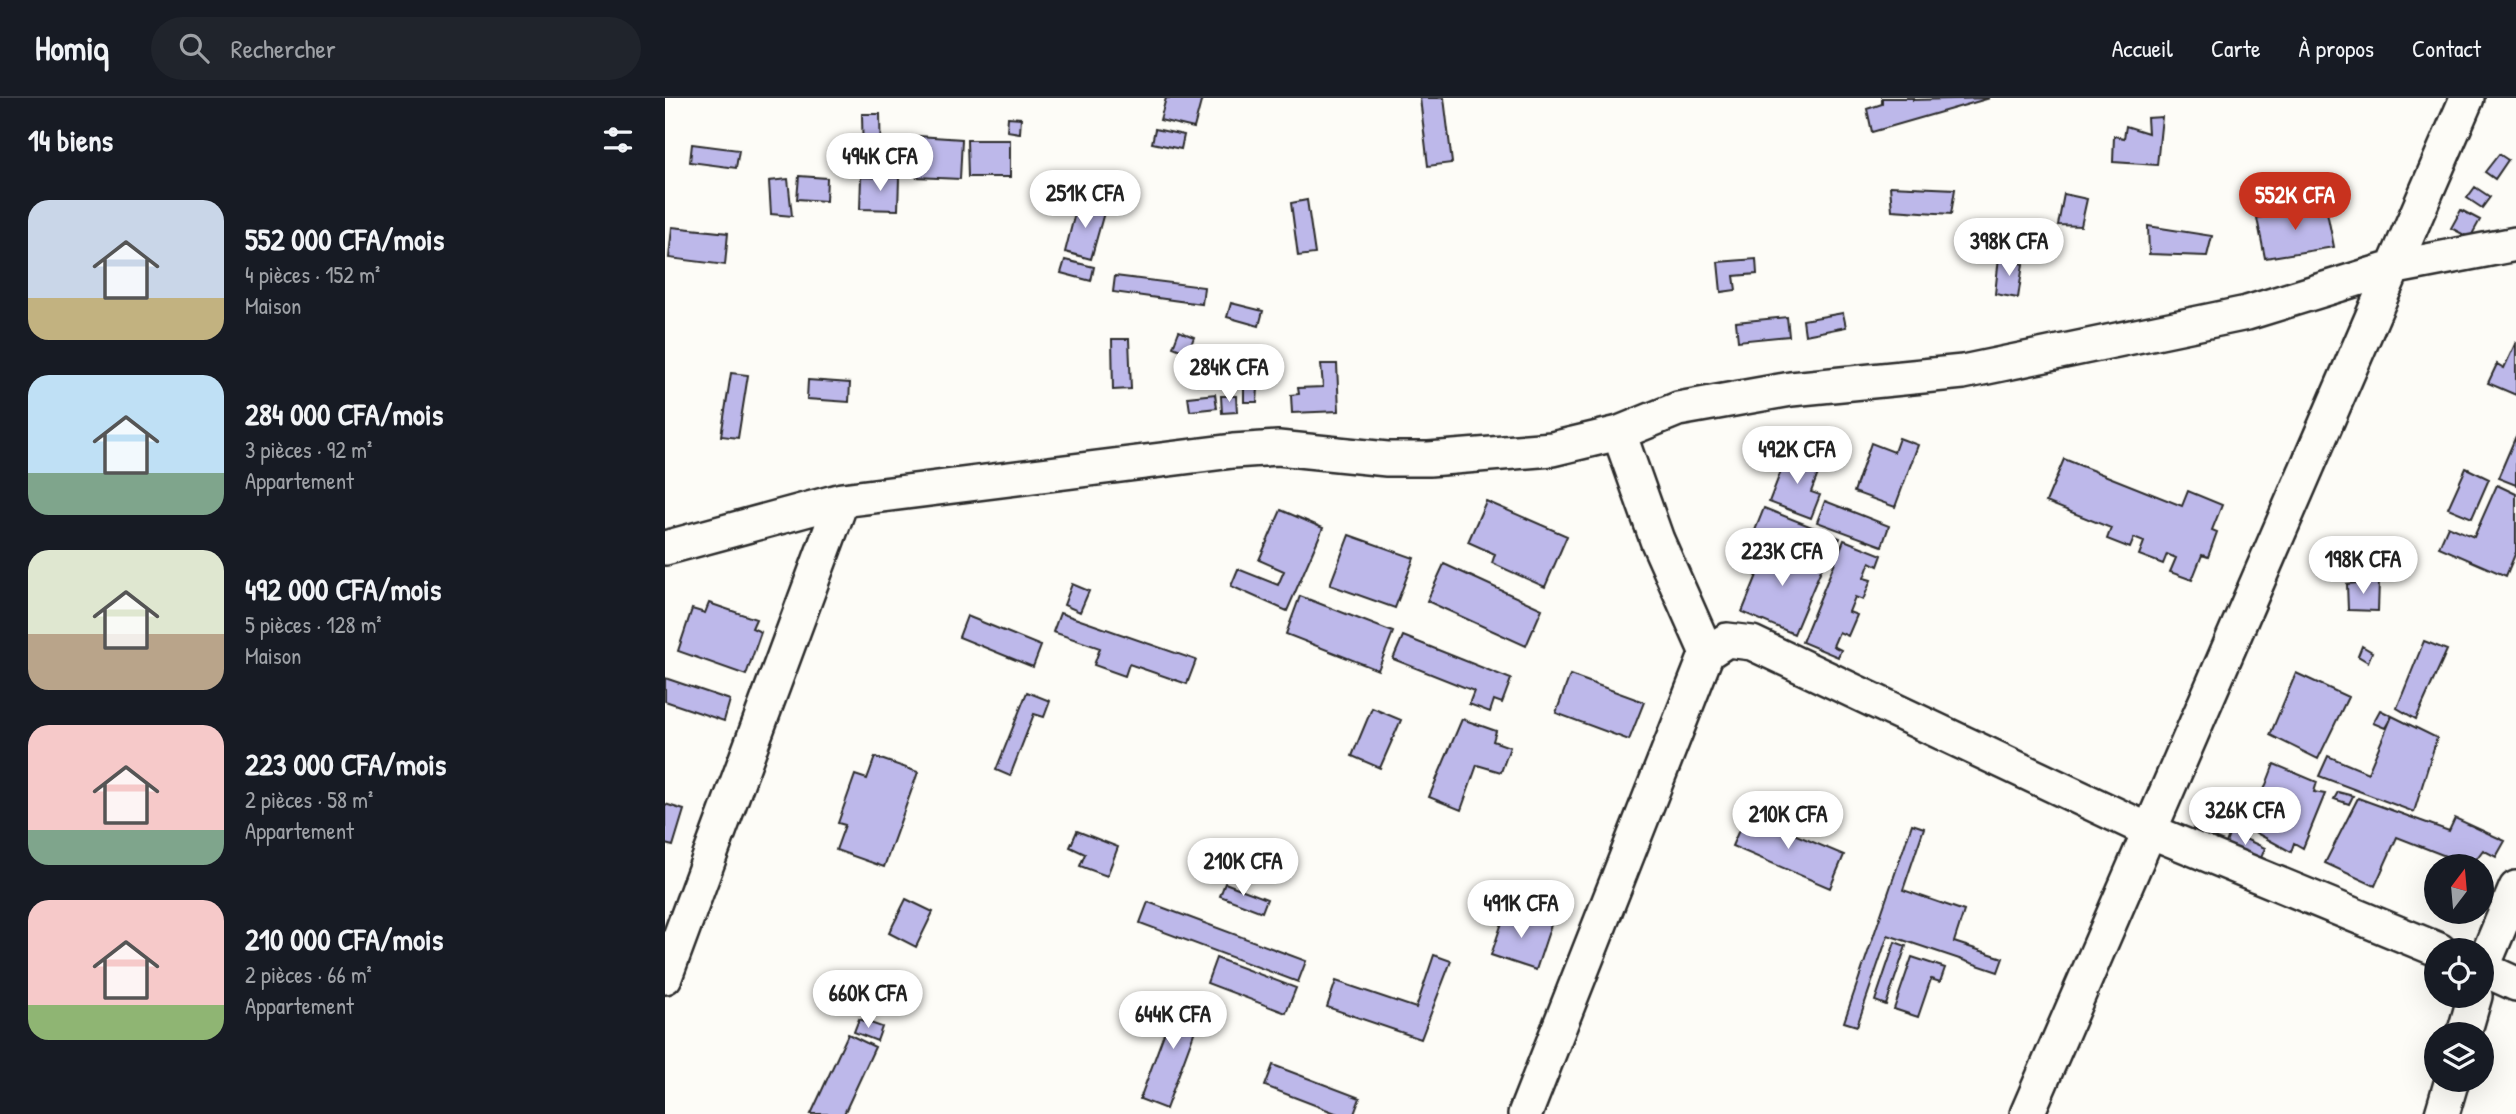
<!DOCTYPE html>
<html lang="fr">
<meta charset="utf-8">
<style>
body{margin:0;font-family:"Patrick Hand",sans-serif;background:#20242c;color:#f1f3f6;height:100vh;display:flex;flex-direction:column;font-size:26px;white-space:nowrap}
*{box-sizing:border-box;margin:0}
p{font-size:23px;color:#9ea1a6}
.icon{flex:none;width:38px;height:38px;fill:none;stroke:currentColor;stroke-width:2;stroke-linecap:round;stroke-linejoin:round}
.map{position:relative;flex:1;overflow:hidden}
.side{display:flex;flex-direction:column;background:#171b24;width:665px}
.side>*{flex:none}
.needle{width:46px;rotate:16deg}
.controls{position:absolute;left:1759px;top:756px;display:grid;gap:14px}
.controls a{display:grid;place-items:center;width:70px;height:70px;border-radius:50%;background:#171b24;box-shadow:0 7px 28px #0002;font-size:35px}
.price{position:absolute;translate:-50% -60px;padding:0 16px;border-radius:24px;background:#fff;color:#222;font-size:23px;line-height:46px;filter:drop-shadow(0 2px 4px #0008)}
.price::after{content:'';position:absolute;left:50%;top:42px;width:21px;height:16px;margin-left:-10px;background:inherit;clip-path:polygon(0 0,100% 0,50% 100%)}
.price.on{background:#c8321e;color:#fff}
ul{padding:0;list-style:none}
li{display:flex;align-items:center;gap:21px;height:175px;padding:0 28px}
li span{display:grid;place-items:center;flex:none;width:196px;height:140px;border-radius:21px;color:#555}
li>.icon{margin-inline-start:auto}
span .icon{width:84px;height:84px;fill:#fffc;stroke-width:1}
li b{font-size:30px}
h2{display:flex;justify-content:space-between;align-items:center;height:84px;padding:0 28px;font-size:30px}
header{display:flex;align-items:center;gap:42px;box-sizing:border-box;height:98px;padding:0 35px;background:#171b24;border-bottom:2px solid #363941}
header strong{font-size:33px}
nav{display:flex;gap:38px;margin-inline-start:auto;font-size:24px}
.search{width:490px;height:63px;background:#20242c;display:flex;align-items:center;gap:18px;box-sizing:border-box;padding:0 24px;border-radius:38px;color:#9ea1a6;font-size:26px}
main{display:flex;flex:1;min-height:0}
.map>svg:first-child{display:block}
.building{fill:#bdb8ea;stroke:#2b2b2b;stroke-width:2}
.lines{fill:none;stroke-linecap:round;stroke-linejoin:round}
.minor-casing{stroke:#2b2b2b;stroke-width:38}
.minor{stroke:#fdfcf7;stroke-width:33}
</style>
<header>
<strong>Homiq</strong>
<div class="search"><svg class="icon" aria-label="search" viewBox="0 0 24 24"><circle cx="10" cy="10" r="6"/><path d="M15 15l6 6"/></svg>Rechercher</div>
<nav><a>Accueil</a><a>Carte</a><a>À propos</a><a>Contact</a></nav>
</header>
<main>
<section class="side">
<h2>14 biens<svg class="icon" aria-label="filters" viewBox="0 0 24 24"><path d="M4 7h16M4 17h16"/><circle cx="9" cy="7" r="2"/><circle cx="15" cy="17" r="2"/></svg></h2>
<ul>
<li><span style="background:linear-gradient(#c9d6e8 70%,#c2b280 0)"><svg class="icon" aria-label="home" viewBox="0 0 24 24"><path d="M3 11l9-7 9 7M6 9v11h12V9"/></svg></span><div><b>552 000 CFA/mois</b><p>4 pièces · 152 m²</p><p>Maison</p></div></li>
<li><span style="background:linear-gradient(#bfe0f5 70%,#7fa58c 0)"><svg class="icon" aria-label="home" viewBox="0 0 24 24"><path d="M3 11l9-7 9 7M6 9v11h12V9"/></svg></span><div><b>284 000 CFA/mois</b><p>3 pièces · 92 m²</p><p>Appartement</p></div></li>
<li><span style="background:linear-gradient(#dfe7d0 60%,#b9a48a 0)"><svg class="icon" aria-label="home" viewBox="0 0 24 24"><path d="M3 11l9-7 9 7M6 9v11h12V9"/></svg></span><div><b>492 000 CFA/mois</b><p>5 pièces · 128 m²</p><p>Maison</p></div></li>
<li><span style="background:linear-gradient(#f6c9c9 75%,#7fa58c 0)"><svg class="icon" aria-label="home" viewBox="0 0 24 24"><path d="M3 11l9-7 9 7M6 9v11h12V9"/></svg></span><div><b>223 000 CFA/mois</b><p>2 pièces · 58 m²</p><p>Appartement</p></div></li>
<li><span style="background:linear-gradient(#f6c9c9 75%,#8fb573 0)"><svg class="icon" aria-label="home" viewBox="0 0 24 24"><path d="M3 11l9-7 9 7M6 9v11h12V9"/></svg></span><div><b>210 000 CFA/mois</b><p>2 pièces · 66 m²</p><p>Appartement</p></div></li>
</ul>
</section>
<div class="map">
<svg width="1851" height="1016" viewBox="0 0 1851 1016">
<rect width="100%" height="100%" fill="#fdfcf7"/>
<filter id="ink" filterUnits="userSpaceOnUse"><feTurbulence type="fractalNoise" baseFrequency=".0143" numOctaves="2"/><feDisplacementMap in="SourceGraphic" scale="14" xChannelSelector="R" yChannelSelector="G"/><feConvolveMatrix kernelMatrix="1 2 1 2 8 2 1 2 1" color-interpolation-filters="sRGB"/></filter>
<g filter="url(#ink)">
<!-- building -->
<path class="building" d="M501,0H537L529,30L495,22Z
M755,0H779L787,65L763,68Z
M1217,0H1248V2L1325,0L1207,34L1202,11L1217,6Z
M197,16H215L216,63H198Z
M343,19L356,20L355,35L342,33Z
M1497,19L1492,67L1448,64L1449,38L1459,40L1461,28L1483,35L1482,20Z
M490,31L519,37L516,51L487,45Z
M253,38L297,41L295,81L251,79Z
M302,42H345V79H303Z
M27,46L74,52L71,70L25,64Z
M1834,56L1843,62L1830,81L1820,74Z
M134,78L162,80L161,103L132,101Z
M196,79L234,80L233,112L195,111Z
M123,81L127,118L106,116L104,83Z
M1225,88L1290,91L1286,116L1227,112Z
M1810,89L1825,99L1817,110L1802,100Z
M1399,96L1422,101L1416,128L1393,127Z
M642,102L650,156L633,158L626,105Z
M413,103L440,111L426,161L400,154Z
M1661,109L1669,149L1600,160L1592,120Z
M1796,112L1815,122L1805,140L1786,130Z
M1483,128L1547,138L1542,158L1484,156Z
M7,129L63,135L60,167L4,160Z
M1334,159L1358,166L1353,200L1330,196Z
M1091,161L1092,176L1069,178L1071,192L1056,194L1053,164Z
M400,162L429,169L426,183L396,175Z
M450,178L539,189L537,206L448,194Z
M566,205L598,213L594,228L562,219Z
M1178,215L1181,229L1140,237L1138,222Z
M1122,219L1124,238L1073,243L1071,224Z
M514,233L529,239L523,255L508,249Z
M447,241H464L466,291L448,292Z
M1851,244V297L1823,285L1832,266L1839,270Z
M528,253L540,256L532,286L519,283Z
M656,266H672L674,313L627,315L626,297L634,296L633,290L658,289Z
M66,275L83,277L73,340L56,338Z
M143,282L185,285L184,304L142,301Z
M579,289L593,290L592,304H579Z
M550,296L552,310L525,313L523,299Z
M556,298H571L572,314L557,315Z
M1851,338V387L1833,380Z
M1234,340L1253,347L1230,409L1189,394L1206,345L1229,354Z
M1123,355L1156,368L1146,394L1155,397L1146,420L1104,404Z
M1399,361L1517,408L1523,393L1557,407L1547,432L1552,434L1543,459L1537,457L1527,482L1505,474L1511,460L1502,456L1498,466L1474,457L1479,444L1469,440L1465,450L1442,441L1446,430L1381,404Z
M1801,370L1824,381L1807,420L1783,410Z
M1832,387L1851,396V454L1841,478L1774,449L1783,428L1809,439Z
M821,403L902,438L880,489L827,465L830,456L803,444Z
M1160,403L1224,428L1217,448L1152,424Z
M1099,410L1175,440L1165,465L1089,435Z
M616,412L658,430L622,513L566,488L573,471L613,487L619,473L594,462Z
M684,437L749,460L730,510L665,487Z
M1179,442L1217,457L1213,468L1205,464L1199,480L1206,482L1198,502L1190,499L1184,514L1192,517L1183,538L1174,534L1168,548L1176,552L1173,559L1137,544Z
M1105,445L1158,467L1129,536L1077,514Z
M779,466L877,511L861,548L762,503Z
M1714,483L1713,513L1683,512L1682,486Z
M407,486L424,493L415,514L399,507Z
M635,498L728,534L713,572L621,536Z
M44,505L91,521L87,530L96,534L81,577L13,553L27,511L40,515Z
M395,515L531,562L522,586L464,566L460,578L429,567L435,550L388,534Z
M302,518L376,548L368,569L294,539Z
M738,538L846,581L837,605L829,602L825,614L804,606L809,593L728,561Z
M1759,543L1782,552L1751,621L1732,610Z
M1697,548L1707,554L1703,564L1693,558Z
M1631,575L1683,599L1653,661L1605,637Z
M905,577L979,604L964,642L891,615Z
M0,580L65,602L59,623L0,603Z
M362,594L385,603L379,619L369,616L345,678L331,672Z
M707,610L736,622L715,670L687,658Z
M1715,612L1727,618L1720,630L1708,625Z
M1727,618L1772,640L1749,714L1654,678L1663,658L1703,675Z
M797,621L831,633L828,643L845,649L836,674L812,667L796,712L764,699Z
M210,659L253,674L219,769L171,752L180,727L173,725L190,677L202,681Z
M1609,666L1652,684L1649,694L1660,696L1638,750L1629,745L1626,754L1584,731Z
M1673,694L1688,698L1684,706L1669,701Z
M1693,700L1784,733L1790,720L1840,743L1831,759L1818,752L1806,768L1732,739L1710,788L1660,765Z
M0,706L19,712L8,748L0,746Z
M1081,716L1179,757L1165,790L1067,748Z
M1247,726L1259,730L1238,792L1299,813L1289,844L1338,860L1333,874L1223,837L1192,928L1179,924Z
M412,733L453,749L442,778L415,768L420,756L405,749Z
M1565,734L1600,750L1594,765L1560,748Z
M560,785L602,801L597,814L555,798Z
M241,801L268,814L251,849L224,835Z
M483,804L641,863L633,884L475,825Z
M841,813L886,827L871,872L826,857Z
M1230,844L1241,848L1221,907L1210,903Z
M769,857L786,863L756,941L662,909L671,883L751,910Z
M1247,859L1280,870L1275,884L1266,881L1253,919L1229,911Z
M551,860L631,890L621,915L542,885Z
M514,895L540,905L501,1011L475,1001Z
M194,921L217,929L212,943L189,934Z
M183,936L210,949L179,1016H146Z
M608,967L695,1000L689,1016H673L600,988Z"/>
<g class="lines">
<defs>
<path id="minor" d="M954,335L992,442L1042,555
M0,450L177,402L568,353L613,350L722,361H764L887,351L954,335L1013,311L1126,291L1298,274L1582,215L1731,169L1851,146
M1816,870L1851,886
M1816,873L1851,790
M0,879L177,402
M1799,936L1810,898
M860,1016L1042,555L1062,542L1087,545L1485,733L1774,852
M1362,1016L1802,0
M1777,1016L1787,982"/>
</defs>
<!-- minor casing -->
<use href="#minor" class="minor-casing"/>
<!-- minor -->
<use href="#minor" class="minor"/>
</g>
</g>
</svg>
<div class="controls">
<a><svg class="needle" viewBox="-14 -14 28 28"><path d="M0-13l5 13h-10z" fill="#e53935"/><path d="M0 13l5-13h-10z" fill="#9ea1a6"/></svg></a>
<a><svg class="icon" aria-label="locate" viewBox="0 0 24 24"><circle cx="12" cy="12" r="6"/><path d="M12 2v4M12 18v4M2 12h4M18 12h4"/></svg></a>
<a><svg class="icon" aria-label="layers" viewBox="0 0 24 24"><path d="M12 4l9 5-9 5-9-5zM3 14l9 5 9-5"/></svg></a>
</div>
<b class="price" style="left:215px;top:95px">494K CFA</b>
<b class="price" style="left:420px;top:132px">251K CFA</b>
<b class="price on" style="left:1630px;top:134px">552K CFA</b>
<b class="price" style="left:1344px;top:180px">398K CFA</b>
<b class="price" style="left:564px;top:306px">284K CFA</b>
<b class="price" style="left:1132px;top:388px">492K CFA</b>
<b class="price" style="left:1117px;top:490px">223K CFA</b>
<b class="price" style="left:1698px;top:498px">198K CFA</b>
<b class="price" style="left:1580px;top:749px">326K CFA</b>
<b class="price" style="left:1123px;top:753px">210K CFA</b>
<b class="price" style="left:578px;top:800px">210K CFA</b>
<b class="price" style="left:856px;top:842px">491K CFA</b>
<b class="price" style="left:203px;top:932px">660K CFA</b>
<b class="price" style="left:508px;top:953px">644K CFA</b>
</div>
</main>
